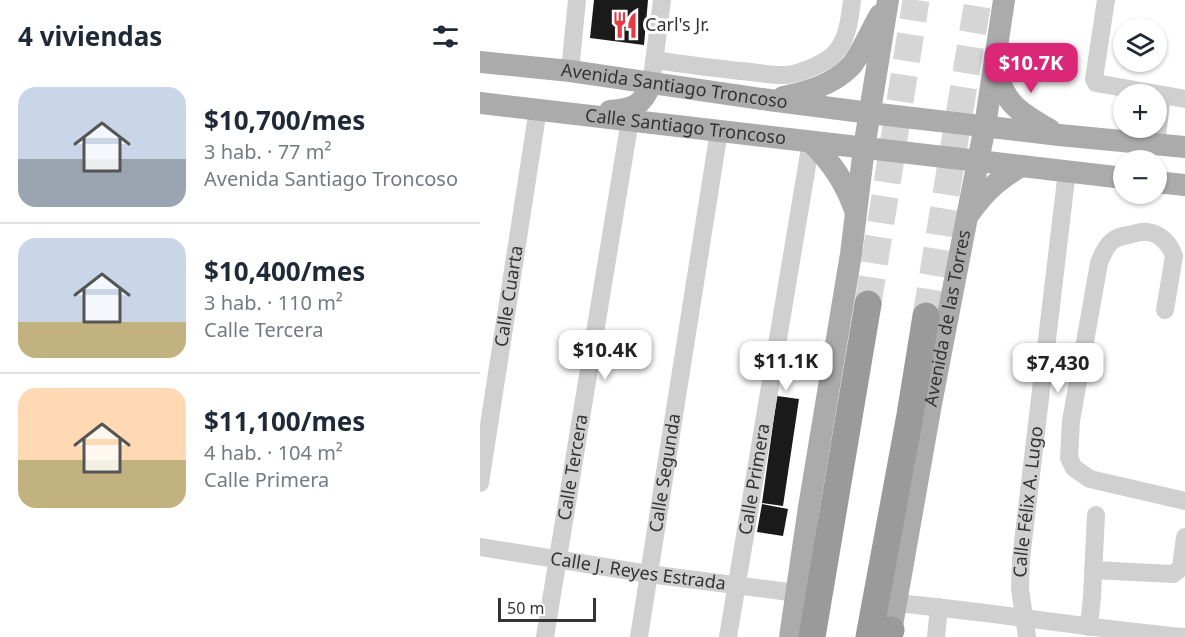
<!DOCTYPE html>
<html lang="es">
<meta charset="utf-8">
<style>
body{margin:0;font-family:"Noto Sans",sans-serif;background:#f6f6f7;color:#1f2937;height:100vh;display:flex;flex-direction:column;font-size:22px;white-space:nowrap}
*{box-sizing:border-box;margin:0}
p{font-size:20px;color:#747a83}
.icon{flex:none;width:33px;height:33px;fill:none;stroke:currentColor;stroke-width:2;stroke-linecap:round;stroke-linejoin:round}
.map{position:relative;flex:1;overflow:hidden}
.drawer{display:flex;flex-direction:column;background:#fff;width:480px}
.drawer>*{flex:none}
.buttons{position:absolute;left:633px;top:18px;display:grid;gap:12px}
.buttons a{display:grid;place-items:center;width:54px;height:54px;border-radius:50%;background:#fff;box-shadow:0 2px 4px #0004;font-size:30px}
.scale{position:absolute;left:18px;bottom:15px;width:98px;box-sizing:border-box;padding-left:6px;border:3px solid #333;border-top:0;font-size:16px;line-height:21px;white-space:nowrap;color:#333;-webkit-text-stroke:4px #fff;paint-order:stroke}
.price{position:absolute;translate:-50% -51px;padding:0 14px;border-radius:12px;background:#fff;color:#222;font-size:20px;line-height:39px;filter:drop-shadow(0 2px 3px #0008)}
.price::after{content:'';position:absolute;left:50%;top:36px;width:18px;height:14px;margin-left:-9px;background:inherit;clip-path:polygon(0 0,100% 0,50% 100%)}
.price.on{background:#db2777;color:#fff}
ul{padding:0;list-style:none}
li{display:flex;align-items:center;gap:18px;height:150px;padding:0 18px}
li+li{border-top:2px solid #e0e1e3}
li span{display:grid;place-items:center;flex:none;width:168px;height:120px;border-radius:18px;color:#555}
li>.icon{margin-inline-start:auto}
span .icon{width:72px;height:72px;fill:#fffc;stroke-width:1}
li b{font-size:26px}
h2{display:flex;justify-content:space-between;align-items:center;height:72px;padding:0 18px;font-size:26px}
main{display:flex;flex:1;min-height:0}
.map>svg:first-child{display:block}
.building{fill:#1a1a1a}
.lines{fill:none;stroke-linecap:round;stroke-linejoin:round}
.highway-tunnel{stroke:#d6d6d6;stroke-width:27;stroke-dasharray:27 14;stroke-linecap:butt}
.minor{stroke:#d0d0d0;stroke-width:18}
.major{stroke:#ababab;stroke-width:22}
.highway{stroke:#9a9a9a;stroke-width:27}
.labels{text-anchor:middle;stroke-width:6;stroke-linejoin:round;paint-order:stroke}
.poi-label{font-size:18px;fill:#333;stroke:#fff;text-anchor:start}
.street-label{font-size:18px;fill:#333;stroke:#fff}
</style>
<main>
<section class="drawer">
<h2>4 viviendas<svg class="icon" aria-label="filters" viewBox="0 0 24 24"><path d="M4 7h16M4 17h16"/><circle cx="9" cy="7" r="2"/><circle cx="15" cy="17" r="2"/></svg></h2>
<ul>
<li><span style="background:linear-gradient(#c9d6e8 60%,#9aa5b1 0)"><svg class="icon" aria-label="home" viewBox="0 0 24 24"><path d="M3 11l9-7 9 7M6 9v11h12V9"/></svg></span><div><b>$10,700/mes</b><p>3 hab. · 77 m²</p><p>Avenida Santiago Troncoso</p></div></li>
<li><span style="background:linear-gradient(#c9d6e8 70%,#c2b280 0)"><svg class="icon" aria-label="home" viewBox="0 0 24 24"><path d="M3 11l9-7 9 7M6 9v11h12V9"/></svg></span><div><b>$10,400/mes</b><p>3 hab. · 110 m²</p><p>Calle Tercera</p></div></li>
<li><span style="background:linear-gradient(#ffd9b3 60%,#c2b280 0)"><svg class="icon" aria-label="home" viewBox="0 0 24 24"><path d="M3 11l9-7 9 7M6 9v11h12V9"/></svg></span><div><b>$11,100/mes</b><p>4 hab. · 104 m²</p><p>Calle Primera</p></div></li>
</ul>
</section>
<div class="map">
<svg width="705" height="637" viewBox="0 0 705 637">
<rect width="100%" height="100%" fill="#fff"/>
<!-- building -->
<path class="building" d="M114,0H168L164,45L110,38Z
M297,396L319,399L303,506L282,503Z
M282,504L308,509L303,536L277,532Z"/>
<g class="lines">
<!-- highway-tunnel -->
<path class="highway-tunnel" d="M388,304L436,0
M446,316L498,0"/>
<!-- minor -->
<g class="minor">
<path d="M626,0L614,79L616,83L705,99"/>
<path d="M175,60C204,64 232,68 261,71C276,72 292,76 307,75C321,73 347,63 356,52C368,38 370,17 372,0"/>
<path d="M173,70L182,0"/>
<path d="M90,71L97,0"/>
<path d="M676,144L682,95"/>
<path d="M685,310L694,256C690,244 680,233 667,232C661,231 654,234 648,235C642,236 636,237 631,242C625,248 622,255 619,263L591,421L589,458L594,468L610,479L705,501"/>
<path id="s1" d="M0,483L58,109"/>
<path id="s2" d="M0,547L169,574L317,593"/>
<path d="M613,570L693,574L701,568L705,537"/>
<path d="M416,603C512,612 607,628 704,637"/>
<path d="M609,627L612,597L616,515"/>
<path id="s3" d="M65,637L150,120"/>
<path id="s4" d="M159,637L239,131"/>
<path id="s5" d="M248,637L331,142"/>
<path d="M456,637L459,607"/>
<path id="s6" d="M547,637L540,589L541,559L587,171"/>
</g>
<!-- major -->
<g class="major">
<path id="s7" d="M0,62L90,71L289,100L390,113L579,135L705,147"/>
<path d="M517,68C522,103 542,114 570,130"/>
<path d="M303,97C327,92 352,85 370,67C380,57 392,28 400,15"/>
<path id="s8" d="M0,103L644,178"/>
<path d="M130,111C153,109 163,106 171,83"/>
<path d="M331,142C352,163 365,182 375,210"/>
<path d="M676,182L705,185"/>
<path d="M489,214C505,191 517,181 541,166"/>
<path d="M310,637L329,507L371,254L384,148L408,0"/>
<path id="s9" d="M410,637L451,404L487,217L505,126L524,0"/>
</g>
<!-- highway -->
<path class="highway" d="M332,637L388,304
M389,637L430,415L446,316
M408,637L411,630"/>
</g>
<!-- icons -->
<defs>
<symbol id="restaurant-bare" viewBox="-9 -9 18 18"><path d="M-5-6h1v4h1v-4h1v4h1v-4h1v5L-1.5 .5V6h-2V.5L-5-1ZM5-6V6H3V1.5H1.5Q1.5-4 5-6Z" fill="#e63946" stroke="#fff" stroke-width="2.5" paint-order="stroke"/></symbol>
</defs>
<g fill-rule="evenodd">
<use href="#restaurant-bare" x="126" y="6" width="38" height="38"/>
</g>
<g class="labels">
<!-- poi labels -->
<g class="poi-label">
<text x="165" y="31">Carl's Jr.</text>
</g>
<!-- street labels -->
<g class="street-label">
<text dy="6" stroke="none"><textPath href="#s7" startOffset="196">Avenida Santiago Troncoso</textPath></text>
<text dy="6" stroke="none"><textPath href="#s8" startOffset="207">Calle Santiago Troncoso</textPath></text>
<text dy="6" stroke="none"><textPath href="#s1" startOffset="189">Calle Cuarta</textPath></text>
<text dy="6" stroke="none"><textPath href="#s9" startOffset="324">Avenida de las Torres</textPath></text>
<text dy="6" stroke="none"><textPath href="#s3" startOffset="172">Calle Tercera</textPath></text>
<text dy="6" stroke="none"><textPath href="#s4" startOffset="166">Calle Segunda</textPath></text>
<text dy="6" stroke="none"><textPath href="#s5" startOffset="160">Calle Primera</textPath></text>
<text dy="6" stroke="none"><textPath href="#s6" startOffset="136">Calle Félix A. Lugo</textPath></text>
<text dy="6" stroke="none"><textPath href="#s2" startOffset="160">Calle J. Reyes Estrada</textPath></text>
</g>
</g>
</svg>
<div class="buttons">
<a><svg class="icon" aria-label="layers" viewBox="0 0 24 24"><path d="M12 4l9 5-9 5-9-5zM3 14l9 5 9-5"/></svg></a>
<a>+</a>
<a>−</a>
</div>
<div class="scale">50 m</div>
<b class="price on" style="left:551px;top:94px">$10.7K</b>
<b class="price" style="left:125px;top:381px">$10.4K</b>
<b class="price" style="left:306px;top:392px">$11.1K</b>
<b class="price" style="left:578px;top:394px">$7,430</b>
</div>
</main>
